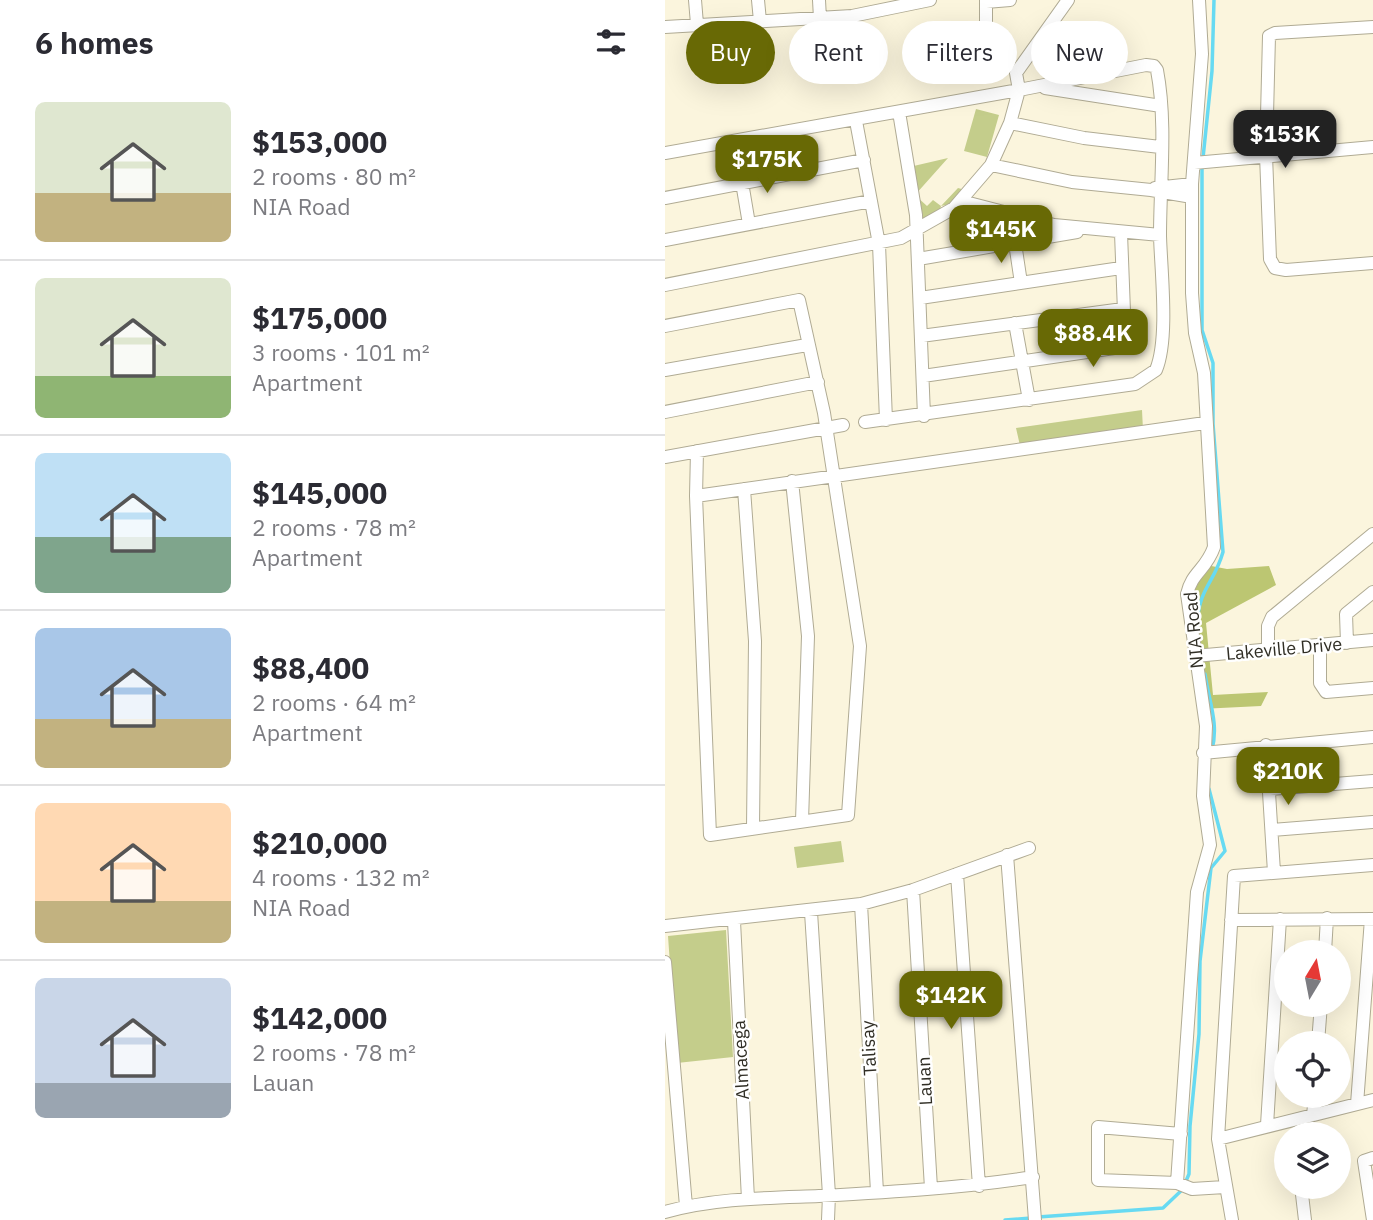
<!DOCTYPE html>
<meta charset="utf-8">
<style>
body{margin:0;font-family:"IBM Plex Sans",sans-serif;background:#f7f7f7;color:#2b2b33;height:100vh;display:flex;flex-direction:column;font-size:26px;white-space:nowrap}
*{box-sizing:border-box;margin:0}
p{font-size:23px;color:#7c7c81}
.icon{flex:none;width:38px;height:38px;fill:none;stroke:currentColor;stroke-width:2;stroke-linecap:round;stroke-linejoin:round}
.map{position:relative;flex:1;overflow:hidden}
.details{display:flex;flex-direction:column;background:#fff;width:665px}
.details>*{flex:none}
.banner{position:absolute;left:21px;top:21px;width:581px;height:63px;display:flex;gap:14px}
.needle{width:46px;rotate:10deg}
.tools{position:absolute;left:609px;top:940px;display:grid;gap:14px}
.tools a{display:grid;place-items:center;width:77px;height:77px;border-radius:50%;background:#fff;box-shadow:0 7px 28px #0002;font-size:35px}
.price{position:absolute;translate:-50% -60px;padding:0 16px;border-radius:14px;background:#686905;color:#fff;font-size:23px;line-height:46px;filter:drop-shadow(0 2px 4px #0008)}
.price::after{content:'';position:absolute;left:50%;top:42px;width:21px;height:16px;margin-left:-10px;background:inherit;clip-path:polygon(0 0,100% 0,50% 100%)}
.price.current{background:#222;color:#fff}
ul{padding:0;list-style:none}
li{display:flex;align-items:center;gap:21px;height:175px;padding:0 35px}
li+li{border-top:2px solid #e1e1e2}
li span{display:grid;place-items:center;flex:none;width:196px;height:140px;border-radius:10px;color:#555}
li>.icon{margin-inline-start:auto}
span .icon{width:84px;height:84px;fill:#fffc;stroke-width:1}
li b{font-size:30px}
h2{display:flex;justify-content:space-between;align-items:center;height:84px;padding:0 35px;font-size:30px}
.pill{padding:0 24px;border-radius:32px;background:#fff;box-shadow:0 7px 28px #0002;font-size:24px;line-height:63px}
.pill.current{background:#686905;color:#fff}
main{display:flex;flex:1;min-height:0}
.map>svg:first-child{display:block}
.green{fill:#c4cd8b}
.forest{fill:#bcc672}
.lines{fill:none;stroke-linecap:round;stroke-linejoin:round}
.stream{stroke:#67daf2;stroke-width:3.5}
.minor-casing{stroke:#b0ab94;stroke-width:14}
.minor{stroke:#fff;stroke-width:12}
.labels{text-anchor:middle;stroke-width:5;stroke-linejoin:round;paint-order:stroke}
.street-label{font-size:18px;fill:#302e25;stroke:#fff}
</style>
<main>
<section class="details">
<h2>6 homes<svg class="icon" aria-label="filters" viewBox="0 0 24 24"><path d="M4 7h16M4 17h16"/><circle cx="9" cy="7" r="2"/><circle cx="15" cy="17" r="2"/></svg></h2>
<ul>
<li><span style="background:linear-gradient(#dfe7d0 65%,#c2b280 0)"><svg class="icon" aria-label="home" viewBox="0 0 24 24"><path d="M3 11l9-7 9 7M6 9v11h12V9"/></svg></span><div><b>$153,000</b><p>2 rooms · 80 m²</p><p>NIA Road</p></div></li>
<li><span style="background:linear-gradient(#dfe7d0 70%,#8fb573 0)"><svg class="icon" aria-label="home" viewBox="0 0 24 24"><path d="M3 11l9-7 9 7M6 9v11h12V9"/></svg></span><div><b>$175,000</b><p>3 rooms · 101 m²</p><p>Apartment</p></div></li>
<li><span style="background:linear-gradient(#bfe0f5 60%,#7fa58c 0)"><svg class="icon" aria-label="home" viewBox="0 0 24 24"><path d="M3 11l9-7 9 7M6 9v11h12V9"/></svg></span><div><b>$145,000</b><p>2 rooms · 78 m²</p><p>Apartment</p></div></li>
<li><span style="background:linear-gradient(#a9c7e8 65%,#c2b280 0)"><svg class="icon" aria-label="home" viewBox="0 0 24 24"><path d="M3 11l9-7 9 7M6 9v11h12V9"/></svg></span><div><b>$88,400</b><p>2 rooms · 64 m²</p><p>Apartment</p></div></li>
<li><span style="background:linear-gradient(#ffd9b3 70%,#c2b280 0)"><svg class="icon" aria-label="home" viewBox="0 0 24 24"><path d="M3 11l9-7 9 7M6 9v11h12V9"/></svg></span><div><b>$210,000</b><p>4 rooms · 132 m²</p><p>NIA Road</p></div></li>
<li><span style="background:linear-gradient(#c9d6e8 75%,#9aa5b1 0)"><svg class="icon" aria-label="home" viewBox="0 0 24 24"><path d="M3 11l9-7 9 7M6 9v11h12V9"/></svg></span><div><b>$142,000</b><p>2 rooms · 78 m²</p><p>Lauan</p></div></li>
</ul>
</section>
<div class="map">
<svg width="708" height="1220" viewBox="0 0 708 1220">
<rect width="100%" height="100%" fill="#fbf5dd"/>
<!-- green -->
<path class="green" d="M311,109L334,115L322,157L299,151Z
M283,158L250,195L262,206L268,200L276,206L293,188L300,190L285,204L276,206L274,215L251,228L240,168Z
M477,410L478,430L356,450L351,428Z
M176,841L179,862L132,868L129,847Z
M61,930L68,1057L12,1063L3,936Z"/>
<!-- forest -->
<path class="forest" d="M541,565L562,569L604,566L611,585L541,623L548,695L603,692L596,706L535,709C528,664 507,602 541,565Z"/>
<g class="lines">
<!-- stream -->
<path class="stream" d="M538,158L547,71L549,0
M532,625C534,587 549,584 558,552L548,424V363L537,330V166
M540,674C544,702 554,723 547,750
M521,1181L524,1174L525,1126L534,1034L535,961L546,868L560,851L544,789
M373,1217L498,1208L518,1189
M340,1220L366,1218"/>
<defs>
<path id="minor" d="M30,0L32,24
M93,0L95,21
M154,0L156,37
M321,2L345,0
M0,27L187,16L265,0
M708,27L610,33L604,36L601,155L605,259L610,268L621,270L708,263
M321,40V0
M380,88L496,106
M234,112L251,215L259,416
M191,121L214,244L221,420
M345,123L419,138L495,147
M70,141L84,224
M0,153L354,90L351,73L403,0
M529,163L708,147
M490,188L527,184
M0,198L199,160
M296,201L389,225L495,235
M0,240L206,201
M350,243L356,283
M253,259L412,232
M0,285L236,238L289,208L326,165
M255,298L456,268
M350,323L364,400
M0,326L134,300L159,413L195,646L183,815L45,835L31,496L32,451
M256,336L458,309
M0,370L142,345
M258,376L456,347L460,338L456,233
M0,412L153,382
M200,422L470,384L491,370C504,339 496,271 495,236C495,182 502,123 492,70L489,66L481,65L354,90L345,123L326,165L407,182L486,190L527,197
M0,457L178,425
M127,481L143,636L137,821
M79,489L90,641L88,828
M31,496L540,423
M682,643L681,614L708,592
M655,645V683L661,692L708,688
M603,649V626L607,617L708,534
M530,656L708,640
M601,745L609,872
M538,753L708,737
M605,789L708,781
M607,830L708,822
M342,855L370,1220
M292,874L314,1186
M248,890L266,1188
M196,904L212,1192
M146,912L164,1195L163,1220
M566,920L708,919
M69,921L83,1199
M0,926L196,904L248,890L364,848
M660,952L662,918
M0,962L21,1206
M653,1043L656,1004
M692,1104L706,919
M648,1115L650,1096
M602,1125L615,919
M516,1134L433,1127V1180L512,1183L527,1189L560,1187
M553,1139L708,1100
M512,1183L532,892L545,845L538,796L541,726L522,594C527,572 541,570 549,547L539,373L530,333L527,293V184L537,54L534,0
M636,1186L640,1220
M0,1212C50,1198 103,1198 154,1196C226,1192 298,1188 368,1177
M567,1220L553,1139L569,876L708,865
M708,1220L699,1161L708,1158"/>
</defs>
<!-- minor casing -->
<use href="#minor" class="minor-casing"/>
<!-- minor -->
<use href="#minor" class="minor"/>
</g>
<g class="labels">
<!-- street labels -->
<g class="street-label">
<text transform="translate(529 630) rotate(-95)" y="6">NIA Road</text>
<text transform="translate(619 649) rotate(-5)" y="6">Lakeville Drive</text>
<text transform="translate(204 1048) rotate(-93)" y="6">Talisay</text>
<text transform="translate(76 1060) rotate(-93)" y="6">Almacega</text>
<text transform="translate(260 1081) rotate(-93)" y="6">Lauan</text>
</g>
</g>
</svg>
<div class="tools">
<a><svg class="needle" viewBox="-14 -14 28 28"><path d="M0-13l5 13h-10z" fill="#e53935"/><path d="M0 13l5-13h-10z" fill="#7c7c81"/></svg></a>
<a><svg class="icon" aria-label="locate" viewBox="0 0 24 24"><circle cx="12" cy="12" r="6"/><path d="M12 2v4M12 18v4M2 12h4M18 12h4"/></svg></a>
<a><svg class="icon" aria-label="layers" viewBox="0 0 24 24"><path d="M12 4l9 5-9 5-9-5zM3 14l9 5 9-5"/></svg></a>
</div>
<b class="price current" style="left:620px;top:170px">$153K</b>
<b class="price" style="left:102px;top:195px">$175K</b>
<b class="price" style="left:336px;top:265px">$145K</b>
<b class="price" style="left:428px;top:369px">$88.4K</b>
<b class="price" style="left:623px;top:807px">$210K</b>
<b class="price" style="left:286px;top:1031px">$142K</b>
<div class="banner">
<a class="pill current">Buy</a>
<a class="pill">Rent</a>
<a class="pill">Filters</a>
<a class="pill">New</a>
</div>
</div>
</main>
